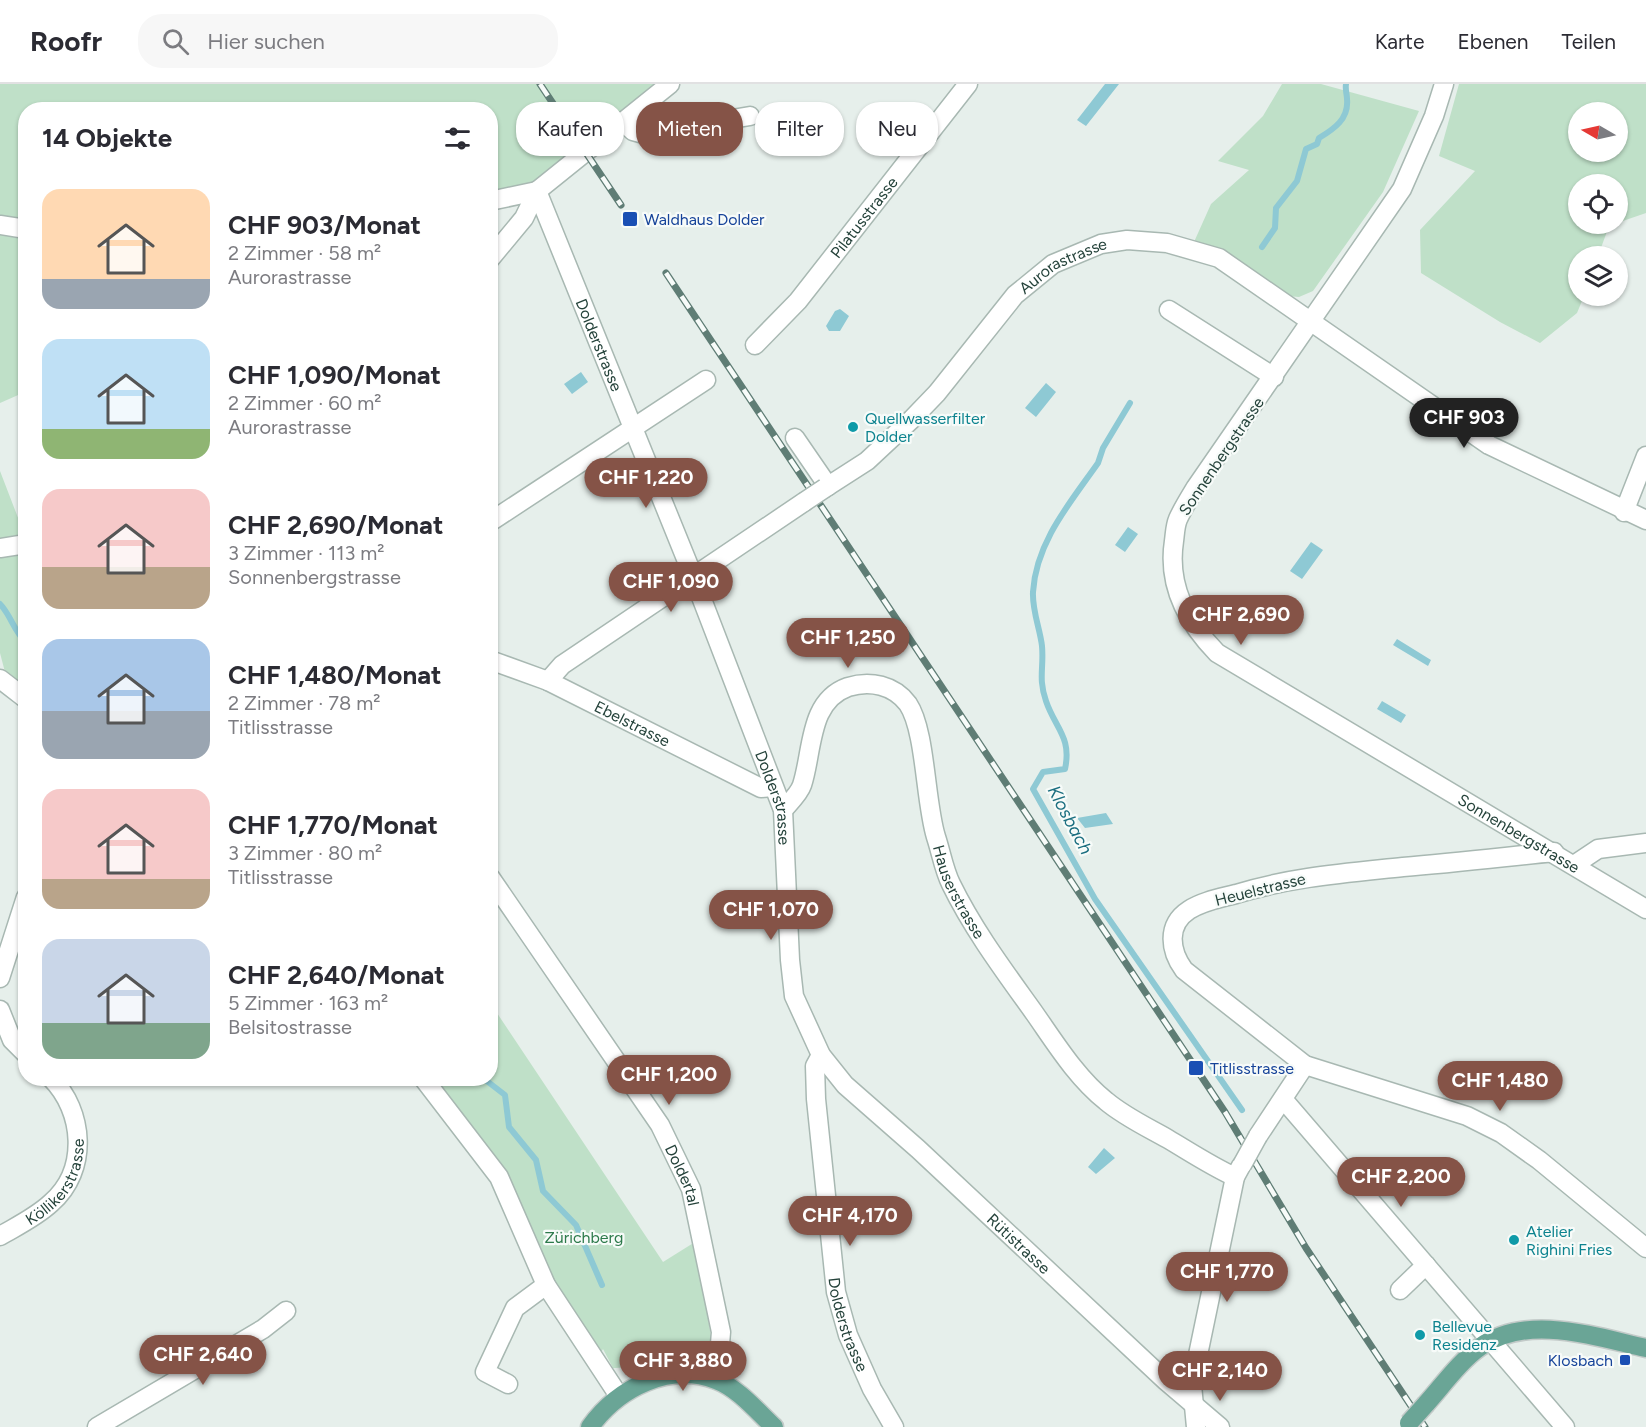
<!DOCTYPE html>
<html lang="de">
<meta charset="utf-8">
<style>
body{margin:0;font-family:Figtree,sans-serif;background:#f7f7f7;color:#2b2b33;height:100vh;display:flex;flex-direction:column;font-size:22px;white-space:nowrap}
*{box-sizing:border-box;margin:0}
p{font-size:20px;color:#7c7c81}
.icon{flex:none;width:33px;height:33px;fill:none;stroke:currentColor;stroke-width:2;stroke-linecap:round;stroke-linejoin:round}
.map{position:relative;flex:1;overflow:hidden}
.details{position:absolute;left:18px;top:18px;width:480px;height:984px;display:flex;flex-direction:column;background:#fff;border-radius:24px;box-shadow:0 2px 4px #0004}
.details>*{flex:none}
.guide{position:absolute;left:516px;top:18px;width:570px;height:54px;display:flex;gap:12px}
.needle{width:39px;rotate:279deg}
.controls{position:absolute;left:1568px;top:18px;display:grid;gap:12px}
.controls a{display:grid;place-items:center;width:60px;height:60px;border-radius:50%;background:#fff;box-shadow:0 2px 4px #0004;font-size:30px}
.price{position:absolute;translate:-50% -51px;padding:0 14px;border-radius:21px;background:#855347;color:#fff;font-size:20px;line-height:39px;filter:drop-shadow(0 2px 3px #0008)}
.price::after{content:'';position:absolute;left:50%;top:36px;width:18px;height:14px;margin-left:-9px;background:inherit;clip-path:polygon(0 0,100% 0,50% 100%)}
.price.selected{background:#222;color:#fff}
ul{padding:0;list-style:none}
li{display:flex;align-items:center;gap:18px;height:150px;padding:0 24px}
li span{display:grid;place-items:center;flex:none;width:168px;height:120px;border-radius:18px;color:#555}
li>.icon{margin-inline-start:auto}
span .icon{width:72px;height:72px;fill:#fffc;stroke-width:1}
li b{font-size:26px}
h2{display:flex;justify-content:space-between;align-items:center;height:72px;padding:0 24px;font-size:26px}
.tag{padding:0 21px;border-radius:24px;background:#fff;box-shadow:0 2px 4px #0004;font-size:21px;line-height:54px}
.tag.selected{background:#855347;color:#fff}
header{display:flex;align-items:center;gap:36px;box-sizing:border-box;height:84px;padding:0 30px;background:#fff;border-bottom:2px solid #e1e1e2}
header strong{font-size:28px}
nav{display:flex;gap:33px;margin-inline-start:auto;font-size:21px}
.search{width:420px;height:54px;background:#f7f7f7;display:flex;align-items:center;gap:15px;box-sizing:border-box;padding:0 21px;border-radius:24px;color:#7c7c81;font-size:22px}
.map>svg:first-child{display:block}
.green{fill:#bfe0c8;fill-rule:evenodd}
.water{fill:#8ec9d4}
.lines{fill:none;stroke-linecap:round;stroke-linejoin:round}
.stream{stroke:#8ec9d4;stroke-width:6}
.minor-casing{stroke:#a8b8b2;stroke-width:21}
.major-casing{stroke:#c2cac8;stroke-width:21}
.minor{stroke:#fff;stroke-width:18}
.major{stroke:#6aa596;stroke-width:18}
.rail-casing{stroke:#5f7d75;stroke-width:7}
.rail{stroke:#f7fbf9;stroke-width:4.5;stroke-dasharray:14;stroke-linecap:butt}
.minor-bridge-casing{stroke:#a8b8b2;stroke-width:21;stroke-linecap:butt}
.major-bridge-casing{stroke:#c2cac8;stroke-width:21;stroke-linecap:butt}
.minor-bridge{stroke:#fff;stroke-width:18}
.major-bridge{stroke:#6aa596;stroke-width:18}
.transit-dot{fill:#1a4fb4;stroke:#f7fbf9;stroke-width:2}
.culture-dot{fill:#0f9aa8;stroke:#f7fbf9;stroke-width:2}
.labels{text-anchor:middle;stroke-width:4.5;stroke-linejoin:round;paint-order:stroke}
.street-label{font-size:16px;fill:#24423a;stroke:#f7fbf9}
.transit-label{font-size:16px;fill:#164399;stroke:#f7fbf9;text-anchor:start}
.culture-label{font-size:16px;fill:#0d838f;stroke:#f7fbf9;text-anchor:start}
.park-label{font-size:16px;fill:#2d7a4b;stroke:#f7fbf9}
.water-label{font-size:18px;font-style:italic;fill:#1c6f80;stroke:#f7fbf9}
</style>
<header>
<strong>Roofr</strong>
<div class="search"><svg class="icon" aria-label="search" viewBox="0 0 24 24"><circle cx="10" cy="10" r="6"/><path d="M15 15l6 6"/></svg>Hier suchen</div>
<nav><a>Karte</a><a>Ebenen</a><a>Teilen</a></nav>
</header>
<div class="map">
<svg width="1646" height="1343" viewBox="0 0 1646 1343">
<rect width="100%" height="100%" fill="#e6efeb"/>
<!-- green -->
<path class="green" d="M0,0H667L536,101L491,109L490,26H26L25,308L0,319Z
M1282,0H1321L1419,27L1383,108L1313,207L1299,213L1287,212L1194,158L1211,120L1249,86L1218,77L1263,32Z
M1459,0H1646V129L1617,139V100H1578V140H1617L1609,142L1598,172H1578V212H1584L1577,229L1540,259L1500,238L1421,189L1420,146L1475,87L1439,72ZM1578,28H1617V68H1578Z
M0,387L25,452V602L5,588L0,569Z
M491,920L663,1178L695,1158L712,1258C695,1273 666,1266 644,1273C633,1277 626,1285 613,1284L603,1265L599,1272L548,1193L499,1093L426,995L490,994Z"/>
<!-- water -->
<path class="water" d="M1105,0H1119L1086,42L1077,36Z
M840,225L849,232L840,247H829L826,242L835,227Z
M581,288L588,298L572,310L564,300Z
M1046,299L1056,308L1036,333L1025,324Z
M1128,443L1138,450L1125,468L1115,461Z
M1311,458L1323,466L1302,495L1290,487Z
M1397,555L1431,576L1428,582L1393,561Z
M1382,617L1406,631L1401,639L1377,625Z
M1106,729L1113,740L1085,744L1077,734Z
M1104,1064L1115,1074L1096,1090L1088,1083Z"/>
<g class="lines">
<!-- stream -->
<path class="stream" d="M1262,163L1275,144L1276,124L1297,97L1306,65L1317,60L1319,54C1334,45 1349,35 1347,15C1347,10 1345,6 1346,0
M1130,319L1103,364L1098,379C1070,419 1036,458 1033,508C1032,526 1040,545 1042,562C1044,584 1038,594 1046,617C1055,644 1072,653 1065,685L1043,688L1033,705L1095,815L1242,1026
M0,520C11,531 14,548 26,558
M483,994L505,1011L509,1043L536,1076L543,1107L576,1141L602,1201"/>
<defs>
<g id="minor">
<path id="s1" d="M1444,0L1434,32L1402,105L1196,403C1190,413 1183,424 1178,435C1175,442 1175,450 1174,457C1167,502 1187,538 1217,569L1646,825"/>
<path d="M623,38L633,47L644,50L750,32"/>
<path id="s2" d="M537,107L693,492L783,726L790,876L794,912L821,971L845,1001L918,1065L1166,1297L1220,1343"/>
<path d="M490,117L537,107"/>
<path d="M0,141L26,145"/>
<path d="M490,175L524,134L537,107L670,0"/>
<path d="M1169,226L1274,293"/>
<path id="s3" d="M755,261L798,217L968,0"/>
<path d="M795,354L828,402"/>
<path id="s4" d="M825,404L867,377L912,335L937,309L1015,211L1053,180L1101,160L1127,156L1167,159L1219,174L1489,361L1646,436"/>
<path d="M1624,428L1646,372"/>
<path d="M490,438L706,296"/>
<path d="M0,464L26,460"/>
<path id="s5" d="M490,576L548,597L761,704L773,703"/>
<path d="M0,595L26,615"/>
<path d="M548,597L562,581L804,418"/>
<path id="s6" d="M783,726C789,719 799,710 802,701C813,668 808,617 848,603C870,596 894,601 908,620C926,647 925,718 936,753C941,768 944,786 951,800C974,847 1005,888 1035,930C1056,960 1077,994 1106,1017C1125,1033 1147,1043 1168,1055C1190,1068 1211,1082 1235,1093"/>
<path d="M1554,768C1504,773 1454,779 1403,783C1347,789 1291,793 1236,810C1221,814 1203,817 1189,826C1166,841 1170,867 1184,886L1305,981L1467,1032L1501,1049L1539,1076L1646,1164"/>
<path d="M1574,781L1598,765L1646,759"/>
<path id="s7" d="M490,793L660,1041L691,1105L721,1248L717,1296"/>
<path d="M0,894L26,813"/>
<path d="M0,926L12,956L26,970"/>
<path id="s8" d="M821,971L815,982L816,1015L836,1208L848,1251L872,1305L894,1343"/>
<path d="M423,994L499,1093L546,1201L619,1312"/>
<path d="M1283,1015L1565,1343"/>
<path d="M1258,1052L1305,981"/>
<path id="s9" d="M0,1152C17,1142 36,1133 51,1119C89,1086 84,1027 51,994"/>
<path d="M1400,1206L1426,1181"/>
<path d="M508,1300L485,1288L515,1224L546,1201"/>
<path d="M97,1343L263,1245L286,1227"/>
<path d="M1196,1343L1192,1301L1194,1290L1235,1093L1241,1082"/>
</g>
<path id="major" d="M1426,1320C1443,1301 1460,1277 1480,1263C1527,1229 1596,1253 1646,1264
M590,1343C618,1304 669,1278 716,1296C738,1304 757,1327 774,1343"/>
</defs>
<!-- minor casing -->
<use href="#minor" class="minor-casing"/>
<!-- major casing -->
<use href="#major" class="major-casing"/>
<!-- minor -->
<use href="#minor" class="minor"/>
<!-- major -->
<use href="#major" class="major"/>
<defs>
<path id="rail" d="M540,0L621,121
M666,189L1225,1028L1306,1164L1425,1343"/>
</defs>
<!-- rail casing -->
<use href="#rail" class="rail-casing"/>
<!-- rail -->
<use href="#rail" class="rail"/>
<defs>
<path id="minor-bridge" d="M804,418L825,404
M1242,1081L1258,1052"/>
<path id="major-bridge" d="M1409,1339L1426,1320"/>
</defs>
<!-- minor-bridge casing -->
<use href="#minor-bridge" class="minor-bridge-casing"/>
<!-- major-bridge casing -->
<use href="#major-bridge" class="major-bridge-casing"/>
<!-- minor-bridge -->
<use href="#minor-bridge" class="minor-bridge"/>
<!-- major-bridge -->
<use href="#major-bridge" class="major-bridge"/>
</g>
<!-- markers -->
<g class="transit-dot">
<rect x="622" y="127" width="16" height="16" rx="3"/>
<rect x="1188" y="976" width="16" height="16" rx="3"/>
<rect x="1619" y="1270" width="12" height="12" rx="3"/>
</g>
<g class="culture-dot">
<circle cx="853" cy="343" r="6"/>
<circle cx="1514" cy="1156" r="6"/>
<circle cx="1420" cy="1251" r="6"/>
</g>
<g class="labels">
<!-- street labels -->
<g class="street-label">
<text dy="6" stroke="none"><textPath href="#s3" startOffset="168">Pilatusstrasse</textPath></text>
<text dy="6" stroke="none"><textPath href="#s4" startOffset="330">Aurorastrasse</textPath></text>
<text dy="6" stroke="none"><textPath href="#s2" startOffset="166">Dolderstrasse</textPath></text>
<text transform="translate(1221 372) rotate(-56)" y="6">Sonnenbergstrasse</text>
<text dy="6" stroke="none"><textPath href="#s5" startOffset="156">Ebelstrasse</textPath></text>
<text dy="6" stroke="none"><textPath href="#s2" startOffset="652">Dolderstrasse</textPath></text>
<text dy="6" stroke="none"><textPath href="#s1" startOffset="1011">Sonnenbergstrasse</textPath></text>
<text transform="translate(1260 805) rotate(-14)" y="6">Heuelstrasse</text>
<text dy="6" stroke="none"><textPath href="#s6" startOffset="408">Hauserstrasse</textPath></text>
<text dy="6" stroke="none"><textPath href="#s7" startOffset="356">Doldertal</textPath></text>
<text dy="6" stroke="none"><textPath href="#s9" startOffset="82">Köllikerstrasse</textPath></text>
<text dy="6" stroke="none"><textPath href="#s2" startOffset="1191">Rütistrasse</textPath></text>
<text dy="6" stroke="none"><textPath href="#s8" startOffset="274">Dolderstrasse</textPath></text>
</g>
<!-- transit labels -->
<g class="transit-label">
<text x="644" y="141">Waldhaus Dolder</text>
<text x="1210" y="990">Titlisstrasse</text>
<text x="1613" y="1282" text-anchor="end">Klosbach</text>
</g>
<!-- culture labels -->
<g class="culture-label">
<text x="865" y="340">Quellwasserfilter<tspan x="865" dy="18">Dolder</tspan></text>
<text x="1526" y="1153">Atelier<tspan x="1526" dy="18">Righini Fries</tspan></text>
<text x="1432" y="1248">Bellevue<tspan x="1432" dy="18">Residenz</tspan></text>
</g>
<!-- park labels -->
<g class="park-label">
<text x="584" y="1159">Zürichberg</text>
</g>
<!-- water labels -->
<g class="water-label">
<text transform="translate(1070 736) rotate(62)" y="6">Klosbach</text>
</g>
</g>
</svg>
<div class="controls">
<a><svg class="needle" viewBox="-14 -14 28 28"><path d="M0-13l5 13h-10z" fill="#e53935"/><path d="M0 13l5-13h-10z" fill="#7c7c81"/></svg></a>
<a><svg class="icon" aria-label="locate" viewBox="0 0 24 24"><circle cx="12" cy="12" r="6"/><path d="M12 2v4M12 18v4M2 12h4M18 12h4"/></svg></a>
<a><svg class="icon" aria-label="layers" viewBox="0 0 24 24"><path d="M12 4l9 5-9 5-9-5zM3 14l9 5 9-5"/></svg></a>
</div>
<b class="price selected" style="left:1464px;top:365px">CHF 903</b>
<b class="price" style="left:646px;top:425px">CHF 1,220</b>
<b class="price" style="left:671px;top:529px">CHF 1,090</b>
<b class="price" style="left:1241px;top:562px">CHF 2,690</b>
<b class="price" style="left:848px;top:585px">CHF 1,250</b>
<b class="price" style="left:771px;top:857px">CHF 1,070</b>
<b class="price" style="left:669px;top:1022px">CHF 1,200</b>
<b class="price" style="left:1500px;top:1028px">CHF 1,480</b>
<b class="price" style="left:1401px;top:1124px">CHF 2,200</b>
<b class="price" style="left:850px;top:1163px">CHF 4,170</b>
<b class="price" style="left:1227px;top:1219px">CHF 1,770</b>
<b class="price" style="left:203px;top:1302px">CHF 2,640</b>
<b class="price" style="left:683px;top:1308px">CHF 3,880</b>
<b class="price" style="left:1220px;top:1318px">CHF 2,140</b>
<div class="guide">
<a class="tag">Kaufen</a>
<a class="tag selected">Mieten</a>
<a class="tag">Filter</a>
<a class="tag">Neu</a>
</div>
<section class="details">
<h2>14 Objekte<svg class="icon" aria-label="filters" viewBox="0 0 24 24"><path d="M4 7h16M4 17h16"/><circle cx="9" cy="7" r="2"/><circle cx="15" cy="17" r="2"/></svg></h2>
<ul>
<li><span style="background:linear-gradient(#ffd9b3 75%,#9aa5b1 0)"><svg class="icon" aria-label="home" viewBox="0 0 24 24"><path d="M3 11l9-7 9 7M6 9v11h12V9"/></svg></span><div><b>CHF 903/Monat</b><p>2 Zimmer · 58 m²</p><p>Aurorastrasse</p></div></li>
<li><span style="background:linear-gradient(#bfe0f5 75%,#8fb573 0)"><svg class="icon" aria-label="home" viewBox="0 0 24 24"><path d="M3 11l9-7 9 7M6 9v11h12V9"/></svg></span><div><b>CHF 1,090/Monat</b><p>2 Zimmer · 60 m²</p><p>Aurorastrasse</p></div></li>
<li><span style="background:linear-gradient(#f6c9c9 65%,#b9a48a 0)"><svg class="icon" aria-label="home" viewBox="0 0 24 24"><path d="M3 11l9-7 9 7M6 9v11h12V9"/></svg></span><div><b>CHF 2,690/Monat</b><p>3 Zimmer · 113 m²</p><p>Sonnenbergstrasse</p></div></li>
<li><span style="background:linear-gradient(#a9c7e8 60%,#9aa5b1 0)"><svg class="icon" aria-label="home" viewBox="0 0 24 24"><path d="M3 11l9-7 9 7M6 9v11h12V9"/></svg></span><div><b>CHF 1,480/Monat</b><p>2 Zimmer · 78 m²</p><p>Titlisstrasse</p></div></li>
<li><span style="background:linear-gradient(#f6c9c9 75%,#b9a48a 0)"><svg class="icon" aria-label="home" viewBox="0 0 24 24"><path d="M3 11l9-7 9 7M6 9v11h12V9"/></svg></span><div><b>CHF 1,770/Monat</b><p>3 Zimmer · 80 m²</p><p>Titlisstrasse</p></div></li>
<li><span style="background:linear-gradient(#c9d6e8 70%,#7fa58c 0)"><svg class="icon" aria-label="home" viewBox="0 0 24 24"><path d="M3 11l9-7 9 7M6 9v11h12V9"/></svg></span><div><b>CHF 2,640/Monat</b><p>5 Zimmer · 163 m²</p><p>Belsitostrasse</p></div></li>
</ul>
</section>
</div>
